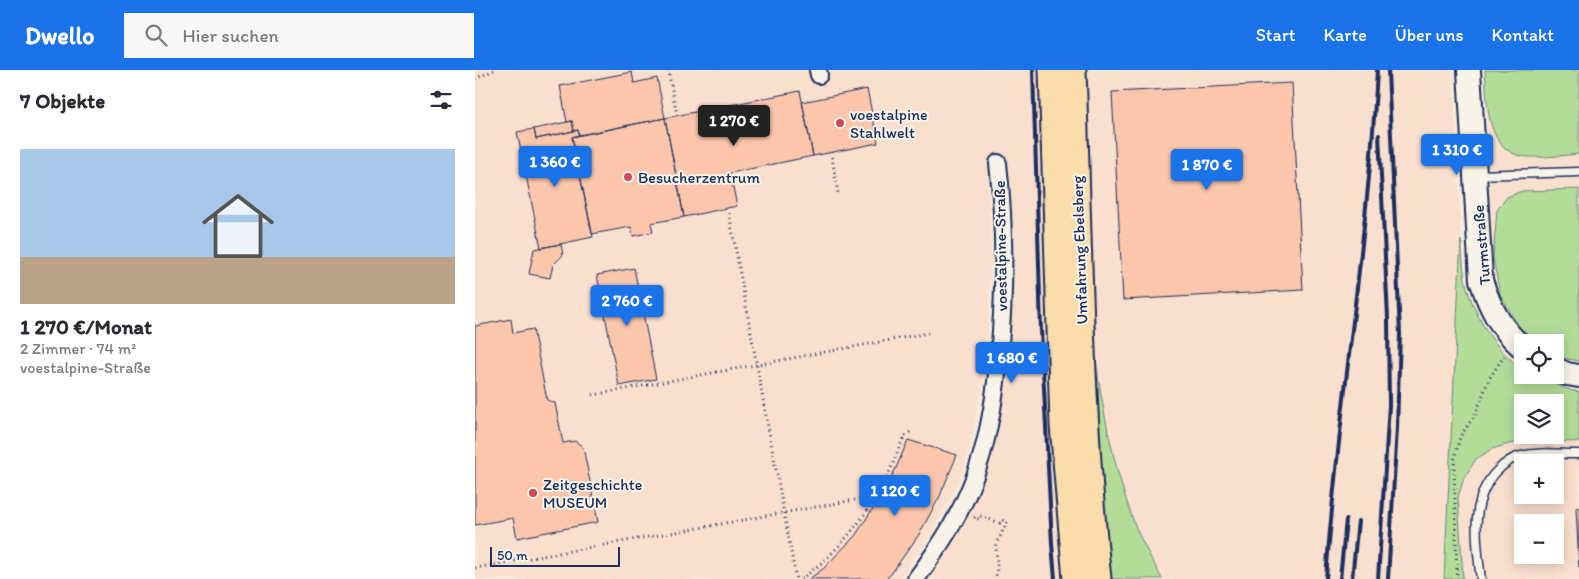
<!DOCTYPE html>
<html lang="de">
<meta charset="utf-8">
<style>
body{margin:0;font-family:Itim,sans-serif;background:#f7f7f7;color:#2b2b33;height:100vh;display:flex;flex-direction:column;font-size:19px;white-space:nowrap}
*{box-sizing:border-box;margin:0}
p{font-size:16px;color:#7c7c81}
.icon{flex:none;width:28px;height:28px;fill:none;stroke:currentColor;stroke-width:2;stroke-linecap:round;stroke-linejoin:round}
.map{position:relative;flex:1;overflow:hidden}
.side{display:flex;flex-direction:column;background:#fff;width:475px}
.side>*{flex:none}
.buttons{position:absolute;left:1039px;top:264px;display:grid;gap:10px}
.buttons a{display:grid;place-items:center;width:50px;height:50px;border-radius:0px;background:#fff;box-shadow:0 2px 12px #0003;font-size:25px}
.scale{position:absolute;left:15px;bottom:12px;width:130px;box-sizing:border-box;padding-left:5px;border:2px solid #1b2f5e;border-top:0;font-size:14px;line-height:18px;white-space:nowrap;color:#1b2f5e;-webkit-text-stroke:4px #f7f3e8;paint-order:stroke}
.price{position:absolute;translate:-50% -42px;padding:0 11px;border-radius:5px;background:#1a73e8;color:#fff;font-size:16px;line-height:32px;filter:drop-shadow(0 1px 2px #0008)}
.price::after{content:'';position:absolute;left:50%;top:30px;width:15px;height:11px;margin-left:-8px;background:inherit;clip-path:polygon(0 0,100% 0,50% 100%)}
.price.current{background:#222;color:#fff}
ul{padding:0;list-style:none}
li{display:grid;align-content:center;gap:10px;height:265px;padding:0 20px}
li span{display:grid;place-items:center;height:155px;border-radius:0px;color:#555}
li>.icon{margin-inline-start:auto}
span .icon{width:90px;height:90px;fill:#fffc;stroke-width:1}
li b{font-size:21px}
h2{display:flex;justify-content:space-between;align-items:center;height:60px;padding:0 20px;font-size:21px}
header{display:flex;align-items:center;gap:30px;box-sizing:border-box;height:70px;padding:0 25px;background:#1a73e8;color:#fff}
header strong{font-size:24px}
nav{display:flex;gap:28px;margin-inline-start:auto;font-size:18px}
.search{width:350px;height:45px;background:#f7f7f7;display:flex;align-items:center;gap:12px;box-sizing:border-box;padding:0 18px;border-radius:0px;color:#7c7c81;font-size:19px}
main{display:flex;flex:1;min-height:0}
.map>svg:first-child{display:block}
.built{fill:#f9dfce;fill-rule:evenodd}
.green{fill:#b3dc99;stroke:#67867c;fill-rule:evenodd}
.building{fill:#fbc6ac;stroke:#1b2f5e}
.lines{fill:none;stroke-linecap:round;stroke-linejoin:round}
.lane-casing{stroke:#1b2f5e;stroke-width:11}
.street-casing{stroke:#1b2f5e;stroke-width:20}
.secondary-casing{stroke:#1b2f5e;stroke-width:26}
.primary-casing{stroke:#1b2f5e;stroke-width:29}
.path{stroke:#1b2f5e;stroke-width:3;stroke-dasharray:1 4;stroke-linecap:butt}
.lane{stroke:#f7f3e8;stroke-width:8}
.street{stroke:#f7f3e8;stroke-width:16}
.secondary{stroke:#f7f3e8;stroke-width:22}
.primary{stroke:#fbddab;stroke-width:25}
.rail{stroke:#1b2f5e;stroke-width:4}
.poi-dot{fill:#d1495b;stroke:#f7f3e8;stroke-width:2}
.labels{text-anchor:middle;stroke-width:4;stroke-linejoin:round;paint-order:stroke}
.poi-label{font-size:16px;fill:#1b2f5e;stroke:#f7f3e8;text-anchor:start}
.street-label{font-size:16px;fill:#1b2f5e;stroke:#f7f3e8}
</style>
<header>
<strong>Dwello</strong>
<div class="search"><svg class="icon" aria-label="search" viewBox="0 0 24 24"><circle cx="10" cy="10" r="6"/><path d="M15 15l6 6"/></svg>Hier suchen</div>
<nav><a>Start</a><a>Karte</a><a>Über uns</a><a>Kontakt</a></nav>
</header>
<main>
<section class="side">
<h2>7 Objekte<svg class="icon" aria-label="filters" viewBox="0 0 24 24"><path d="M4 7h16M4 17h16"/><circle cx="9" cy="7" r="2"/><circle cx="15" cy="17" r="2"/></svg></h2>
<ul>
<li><span style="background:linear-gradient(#a9c7e8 70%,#b9a48a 0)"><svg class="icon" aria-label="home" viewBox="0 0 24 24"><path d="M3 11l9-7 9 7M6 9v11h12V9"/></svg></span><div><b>1 270 €/Monat</b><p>2 Zimmer · 74 m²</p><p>voestalpine-Straße</p></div></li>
</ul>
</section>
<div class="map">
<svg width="1104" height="509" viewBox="0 0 1104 509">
<rect width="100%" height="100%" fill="#f8eadc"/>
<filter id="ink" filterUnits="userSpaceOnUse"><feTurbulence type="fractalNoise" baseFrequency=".02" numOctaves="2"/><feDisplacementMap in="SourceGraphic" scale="10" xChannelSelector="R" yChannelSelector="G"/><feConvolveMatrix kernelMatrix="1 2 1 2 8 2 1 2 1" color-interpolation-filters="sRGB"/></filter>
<g filter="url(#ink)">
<!-- built -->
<path class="built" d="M0,0H569L591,509H453L473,481L497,438L516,386L524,353L532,298L536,250L537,128L532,102L513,114L516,175L513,256L508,311L491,393L475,429L454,467L424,509H0Z
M609,0H978L986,170L969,509H687L660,456L639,390L628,343L621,292L614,159Z
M1012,41L1018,60L1028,76L1043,85L1064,87L1104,84V119L1047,121L1032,128L1022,139L1018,188Z
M1058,371L1104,372V509H988L983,427L989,408L1001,389L1017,379L1034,374ZM1048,392H1080V425H1048ZM1048,452H1080V485H1048Z"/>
<!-- green -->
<path class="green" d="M1010,0H1104V84C1088,85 1057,90 1042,85C1010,74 1012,28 1010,0Z
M1104,119V291L1088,288L1080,284V272H1061L1044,257L1025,224L1018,188L1022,140L1032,127L1047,121Z
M986,170C988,187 988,208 994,224C1004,253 1022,281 1047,299L1048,305C1067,305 1084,319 1104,322V372L1058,371L1034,374L1017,379L1001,389L989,408L983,427L988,509H969ZM1080,332V365H1048V332Z
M621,292C629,348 640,402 660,455C667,473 678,491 687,509H633Z"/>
<!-- building -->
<path class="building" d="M157,2L159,13L182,8L190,48L104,65L103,60L99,61L97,51L92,52L85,16Z
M817,13L828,220L648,230L637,22Z
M392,19L403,73L338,86L327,32Z
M325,21L338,86L255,103L262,136L209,147L190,48Z
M190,48L209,147L176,153L178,162L158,166L156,157L117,164L97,67Z
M97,51L99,61L61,69L59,59Z
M59,59L61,69L103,60L104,65L97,67L118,167L66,178L42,62Z
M86,174L88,185L78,195L75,208L54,204L59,179Z
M159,198L181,309L144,316L122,205Z
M36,249L38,263L58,259L72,330L80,333L88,373L100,371L108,377L123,452L42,468L38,448L0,455V256Z
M433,370L482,385L464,428L443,466L416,504L411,509H334L348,499L380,466L406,426L421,398Z
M1104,437V497L1101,438Z"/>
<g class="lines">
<defs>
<path id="lane" d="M1001,105L1104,102
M1006,509C1001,472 994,428 1023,400C1028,395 1036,389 1042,387C1061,381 1085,384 1104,384"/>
<path id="street" d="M343,0L344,5
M441,509C466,475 490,438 503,397C515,361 520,324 524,286C530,221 530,157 523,93"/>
<path id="secondary" d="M994,0L1006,210C1015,238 1025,258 1048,278
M1080,299L1092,304L1104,306"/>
<path id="primary" d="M577,0L588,355L601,509
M598,0C604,170 605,340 623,509"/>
</defs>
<!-- lane casing -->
<use href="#lane" class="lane-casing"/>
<!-- street casing -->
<use href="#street" class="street-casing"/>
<!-- secondary casing -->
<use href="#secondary" class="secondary-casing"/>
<!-- primary casing -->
<use href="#primary" class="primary-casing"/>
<!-- path -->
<path class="path" d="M193,0L202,45
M0,9L19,0
M356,82L363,123
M254,143L321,509
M118,325L453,263
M500,447L499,448L504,449L505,446L525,453L527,450L532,452L521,475L522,495L521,509
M0,498L402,426
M326,509C356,488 382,458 401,427C413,409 420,387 429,367L436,361
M982,509L979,391L985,367L1001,343L1014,309L1029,286"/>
<!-- lane -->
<use href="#lane" class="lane"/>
<!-- street -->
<use href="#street" class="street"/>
<!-- secondary -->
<use href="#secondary" class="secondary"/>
<!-- primary -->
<use href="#primary" class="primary"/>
<!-- rail -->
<path class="rail" d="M558,0L566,260L577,474L580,509
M851,509C863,339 893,171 902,0
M865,509L871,450
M877,509L883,451
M903,509L914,335L913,248L904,65
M913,509L922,358L925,264L913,0"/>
</g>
</g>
<!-- markers -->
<g class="poi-dot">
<circle cx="365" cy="53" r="5"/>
<circle cx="153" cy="107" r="5"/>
<circle cx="58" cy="423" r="5"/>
</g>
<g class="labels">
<!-- poi labels -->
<g class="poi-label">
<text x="375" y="50">voestalpine<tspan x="375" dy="18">Stahlwelt</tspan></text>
<text x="163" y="113">Besucherzentrum</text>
<text x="68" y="420">Zeitgeschichte<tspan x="68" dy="18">MUSEUM</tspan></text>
</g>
<!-- street labels -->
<g class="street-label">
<text transform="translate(1006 175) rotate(-95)" y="6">Turmstraße</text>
<text transform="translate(525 176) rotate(-91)" y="6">voestalpine-Straße</text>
<text transform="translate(604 180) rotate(-92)" y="6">Umfahrung Ebelsberg</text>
</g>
</g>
</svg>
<div class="buttons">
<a><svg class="icon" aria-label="locate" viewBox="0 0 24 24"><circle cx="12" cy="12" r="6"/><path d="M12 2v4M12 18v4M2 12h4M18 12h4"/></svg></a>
<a><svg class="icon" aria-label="layers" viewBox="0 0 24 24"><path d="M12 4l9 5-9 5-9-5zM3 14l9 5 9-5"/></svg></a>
<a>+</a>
<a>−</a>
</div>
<div class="scale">50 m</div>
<b class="price current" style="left:259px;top:77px">1 270 €</b>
<b class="price" style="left:982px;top:106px">1 310 €</b>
<b class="price" style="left:80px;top:118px">1 360 €</b>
<b class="price" style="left:732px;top:121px">1 870 €</b>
<b class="price" style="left:152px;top:257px">2 760 €</b>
<b class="price" style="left:537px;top:314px">1 680 €</b>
<b class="price" style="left:420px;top:447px">1 120 €</b>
</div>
</main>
